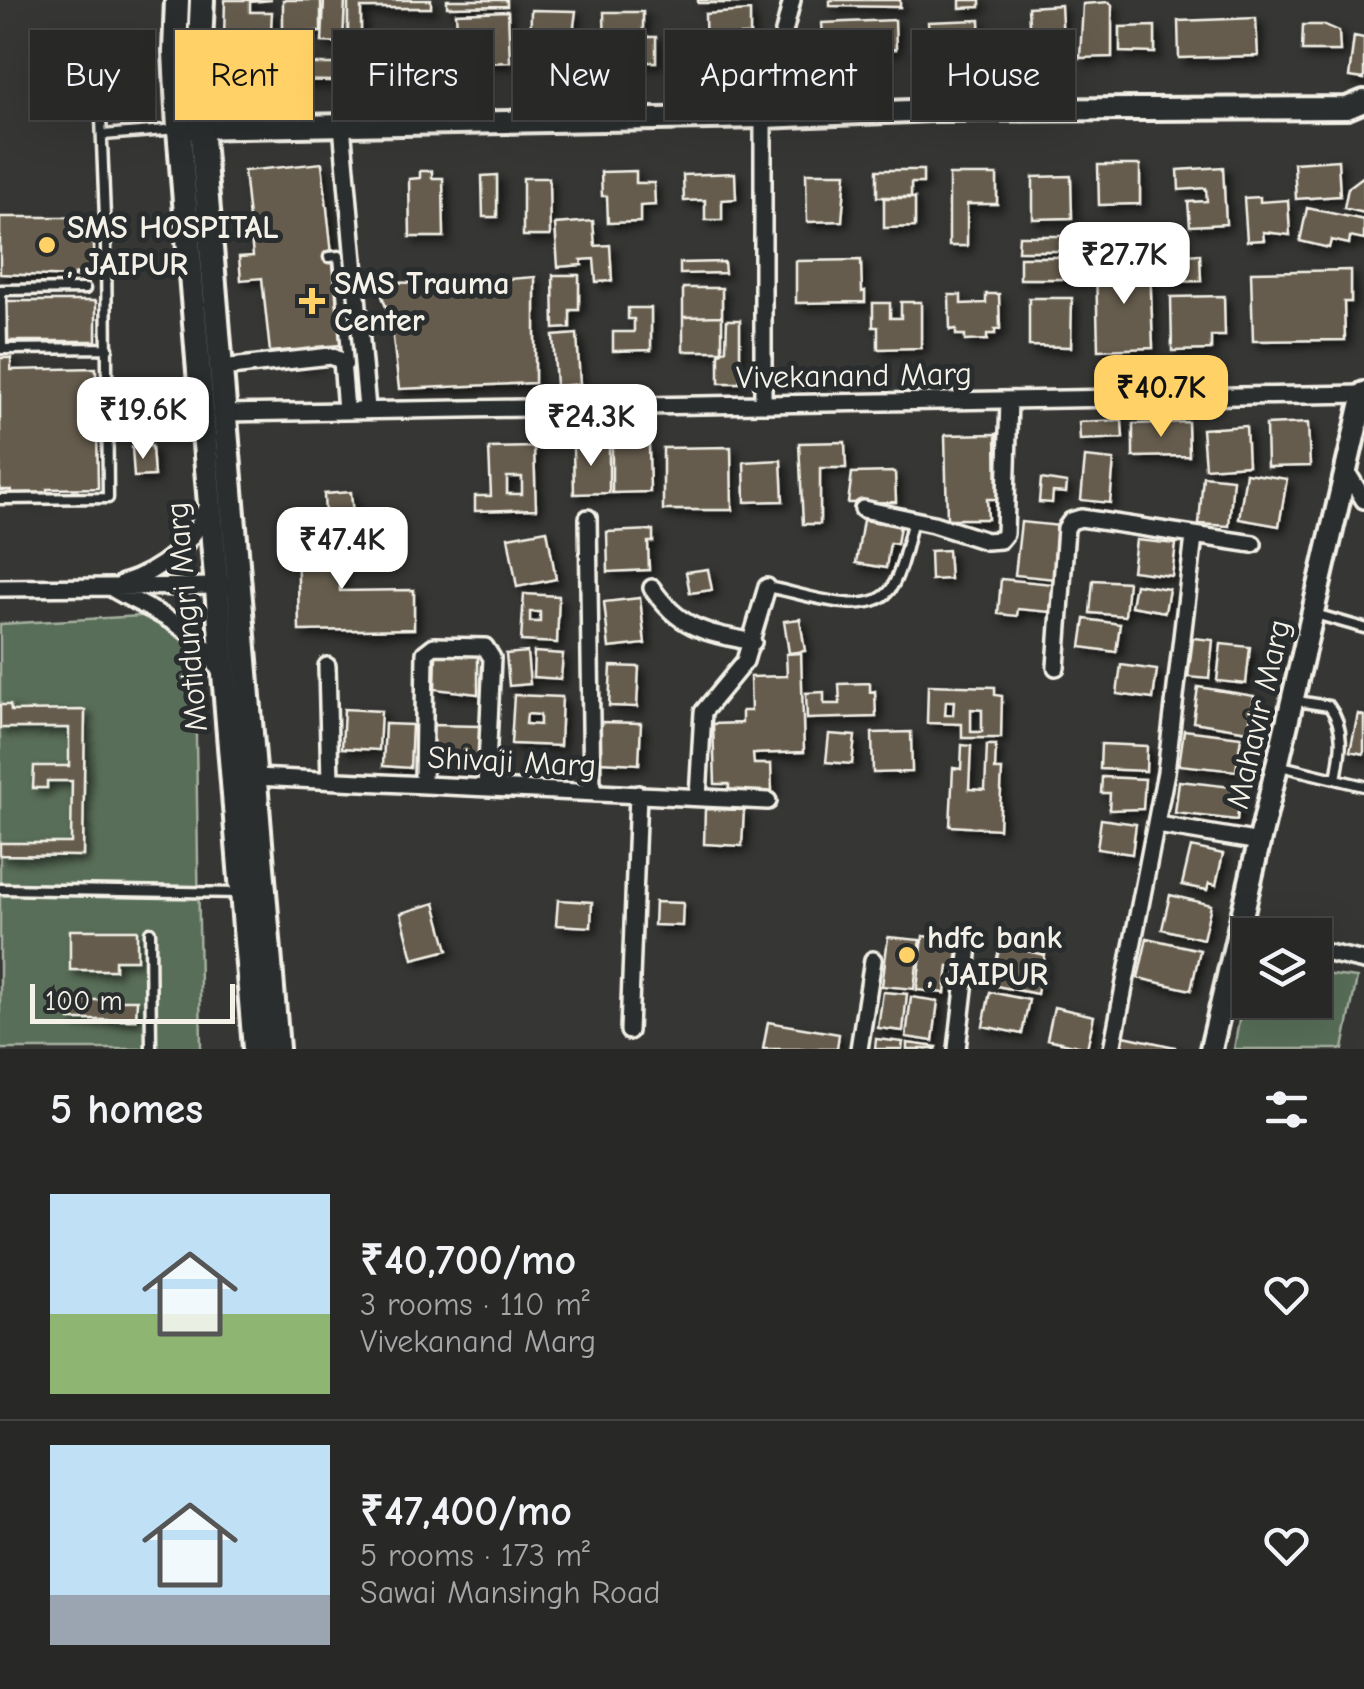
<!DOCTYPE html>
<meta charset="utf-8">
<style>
body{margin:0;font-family:"Comic Neue",sans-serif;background:#30302f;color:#f1f3f6;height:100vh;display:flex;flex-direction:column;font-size:38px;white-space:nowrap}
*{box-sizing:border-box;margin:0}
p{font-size:32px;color:#a5a6a7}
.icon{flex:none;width:55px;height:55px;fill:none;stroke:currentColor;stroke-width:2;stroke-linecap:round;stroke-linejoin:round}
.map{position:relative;height:1049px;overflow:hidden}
.panel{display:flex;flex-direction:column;background:#282827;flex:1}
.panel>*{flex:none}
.top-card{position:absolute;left:30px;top:30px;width:1305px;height:90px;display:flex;gap:20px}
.fabs{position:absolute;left:1232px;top:918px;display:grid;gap:20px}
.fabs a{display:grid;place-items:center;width:100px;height:100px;border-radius:0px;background:#282827;box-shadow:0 10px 40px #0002,0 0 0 2px #444;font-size:50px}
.scale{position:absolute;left:30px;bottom:25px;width:205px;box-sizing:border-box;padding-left:10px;border:5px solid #f4f1e8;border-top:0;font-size:28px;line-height:35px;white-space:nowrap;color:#f4f1e8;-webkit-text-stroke:8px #2a2d2e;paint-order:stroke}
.price{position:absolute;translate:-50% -85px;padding:0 22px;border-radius:20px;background:#fff;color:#222;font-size:32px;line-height:65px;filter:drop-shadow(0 2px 5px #0008)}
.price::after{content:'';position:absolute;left:50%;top:60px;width:30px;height:22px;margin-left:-15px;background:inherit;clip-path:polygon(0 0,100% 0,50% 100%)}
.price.on{background:#ffd166;color:#111}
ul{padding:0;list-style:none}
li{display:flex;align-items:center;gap:30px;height:250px;padding:0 50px}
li+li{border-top:2px solid #444}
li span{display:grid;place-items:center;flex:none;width:280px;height:200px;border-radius:0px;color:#555}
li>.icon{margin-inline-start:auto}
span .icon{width:120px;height:120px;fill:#fffc;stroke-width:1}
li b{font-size:42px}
h2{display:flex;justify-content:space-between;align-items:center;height:120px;padding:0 50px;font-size:42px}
.tag{padding:0 35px;border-radius:0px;background:#282827;box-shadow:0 10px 40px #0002,0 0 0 2px #444;font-size:35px;line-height:90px}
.tag.on{background:#ffd166;color:#111}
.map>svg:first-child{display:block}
.green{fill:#596e58;stroke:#a6b0a0;stroke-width:2.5}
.building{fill:#655c4d;stroke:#f4f1e8;stroke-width:2.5;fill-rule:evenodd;filter:url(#shadow)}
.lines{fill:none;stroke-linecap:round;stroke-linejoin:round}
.lane-casing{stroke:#f4f1e8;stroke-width:15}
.street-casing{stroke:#f4f1e8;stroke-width:22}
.secondary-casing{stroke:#f4f1e8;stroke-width:28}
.primary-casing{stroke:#f4f1e8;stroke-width:30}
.lane{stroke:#2a2d2e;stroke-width:8}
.street{stroke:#2a2d2e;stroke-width:15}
.secondary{stroke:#2a2d2e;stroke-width:20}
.primary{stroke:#2a2d2e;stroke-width:22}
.poi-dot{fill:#ffd166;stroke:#2a2d2e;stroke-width:4}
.labels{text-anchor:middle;stroke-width:10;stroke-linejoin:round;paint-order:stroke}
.poi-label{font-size:32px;font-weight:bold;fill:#f4f1e8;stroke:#2a2d2e;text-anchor:start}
.street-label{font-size:32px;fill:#f4f1e8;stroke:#2a2d2e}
</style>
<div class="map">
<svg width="1364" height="1049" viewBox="0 0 1364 1049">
<defs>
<filter id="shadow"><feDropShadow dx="5" dy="5" stdDeviation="5" flood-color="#0009"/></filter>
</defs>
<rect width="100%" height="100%" fill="#363634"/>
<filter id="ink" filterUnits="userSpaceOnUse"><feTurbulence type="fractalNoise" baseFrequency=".01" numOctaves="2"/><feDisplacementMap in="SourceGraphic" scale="20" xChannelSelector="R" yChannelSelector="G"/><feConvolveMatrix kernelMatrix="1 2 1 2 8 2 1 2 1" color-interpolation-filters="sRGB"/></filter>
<g filter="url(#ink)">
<!-- green -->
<path class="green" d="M194,613L201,1049H0V624Z
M1249,964L1250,1000H1315V973L1357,978L1343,1049H1234Z"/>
<!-- building -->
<path class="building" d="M225,0H272L250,2V12H272L271,30L249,29L248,76H223Z
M283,0H321V32H283Z
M324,0H345L343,43L322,42Z
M348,0H431V8H361V56H348Z
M447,0H507V6L447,7Z
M698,0H747V3H698Z
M830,0H900V7L830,6Z
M960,0H980V7L960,8Z
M1109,2L1112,5V57L1080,58L1083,4Z
M1061,5L1063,41H1057L1058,51L1054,54H1035V40H1030L1028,7Z
M531,10L576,11L571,49H576V60H570V65L548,64V59H530Z
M508,11L510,62L459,64L456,13Z
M750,11V35H740L741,59L706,60L705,14Z
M604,12H643V37H656V62H611V57H605Z
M1256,18L1258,56L1179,58L1178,21Z
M895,20L896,49L882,50L883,56L838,58L837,52H824L822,23Z
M980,20L981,52L964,50L965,60L942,61L941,51H930L928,22Z
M1303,25H1325L1339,31L1340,51H1302Z
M1155,26V53L1120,52V27Z
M1354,36L1364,38V79L1349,77Z
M308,64H335V81L284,80V70H308Z
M273,77V92H256V78Z
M1338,160L1340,196L1296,199L1294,163Z
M322,163L342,345L317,347L319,362L294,365L293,350L270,352L262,278L241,280L239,257L253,256L244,171Z
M1098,165H1140V204L1099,205Z
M1223,167L1226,224L1190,226L1188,202L1207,201L1206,188L1179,190L1178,170Z
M877,170H923V183H911V197H877Z
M420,171H432V178H443L444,237H410L409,179L420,178Z
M636,171V183H654L655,205L640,206V222L608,223L607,196H602L601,172Z
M735,173L736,199L722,200V220H705V200L684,201L683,175Z
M806,173H846L842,221L807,222Z
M497,175V217H483L482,176Z
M949,175H997V204H967V246H949Z
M1071,176L1072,218L1033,219V177Z
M1364,176V213L1344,208L1348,188Z
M523,178H549L550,236H523Z
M1260,197V202L1288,200L1290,235L1263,232L1264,240L1247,241L1244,198Z
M884,198H915V227L884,228Z
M1307,208L1364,220V240L1350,237L1349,244L1331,240L1329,248L1300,241Z
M0,217H94V273L75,274V277L0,274Z
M593,221L595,246L610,245L612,281L596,282L594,259L581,260L582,265L558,267L555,224Z
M1019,236H1075V251H1018Z
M1200,254L1201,281L1168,282L1167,256Z
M1020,257H1081V279H1020Z
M861,260L862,292L865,291V302L796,303V261Z
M724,262L725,273L680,274V263Z
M1150,264L1153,348L1098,350L1096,266Z
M1351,270V302H1344L1345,340L1253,341L1251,272Z
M553,275H579V310H570V328L554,329Z
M535,277V383L399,389L391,321L377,282L462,284L464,289L482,281Z
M683,288H722V316L683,317Z
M986,294H999L1000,329H995V334H987V340L965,341V335H956V329L950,330L949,295H961V304L986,303Z
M1224,296L1225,336H1211V350L1172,351L1171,297Z
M1029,298H1072L1071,347L1029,346Z
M5,301H96V341H5Z
M901,302H921V348L878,349V327H873V303H890V318H901Z
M628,308H651V350L613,351V332H634V319H628Z
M722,316V351H683V317Z
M727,320H740V383H719V354L726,349Z
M577,334L580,384L556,386L553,336Z
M0,358H11V370L96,368L98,488L47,489V497L11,498V490H0Z
M1122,420L1123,438L1080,440L1079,422Z
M1188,422L1189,456L1133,457V424Z
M1308,423L1310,466L1267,467L1266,425Z
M1246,426L1248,465L1205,468L1202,429Z
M996,434L997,499H987L988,519H947L945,435Z
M845,442L846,468H820V524H803L799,443Z
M609,445V493L574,494L573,446Z
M649,445L650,492L612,493V446Z
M152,446L154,476L134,477L132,447Z
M534,447L536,509L475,511V496H491L489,448ZM507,477H522V494H507Z
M731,447L732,510H663V448Z
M1085,457L1114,460L1110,503L1081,500Z
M781,460L783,501L745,502L744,462Z
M895,472L896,502L848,503L852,473Z
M1246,473L1287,479L1279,526L1239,519Z
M1203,476L1233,479L1229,526L1199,524Z
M1041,479L1067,483L1066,493L1053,492L1052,503L1039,502Z
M351,492L353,516L325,518L324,494Z
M863,520L900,526L897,544L890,543L886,568L856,563Z
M1021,522L1061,526L1055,579L1015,575Z
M340,528V591L414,590V629L299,631L297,529Z
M547,530L556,579L517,587L508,537Z
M653,530V542H648L649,570L608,572L607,532Z
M1136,540L1176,544L1172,576L1132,571Z
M948,550L950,579L931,580L930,551Z
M708,569L712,590L690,593L686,572Z
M1001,579L1053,584L1050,612L1018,609L1017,616L998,614Z
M1093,580L1128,582L1125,616L1090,613Z
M1135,584L1169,589L1165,612L1131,606Z
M524,594L559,596L557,643L521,641ZM530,612H540V622H530Z
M640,598L645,644L609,648L604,602Z
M800,619L805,651L789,653L784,621Z
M1085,619L1120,624L1116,652L1081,647Z
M1193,638L1213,640L1209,679L1188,677Z
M1221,644L1250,647L1246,684L1217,681Z
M527,652L530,684L509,686L506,654Z
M534,652L563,654L561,679L533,677Z
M801,653L804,752L753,754L754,764H771L772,792L742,793V790H729V784H715L713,724L742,723V711H751L750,677L787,676L786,654Z
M436,655H478V694L435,689Z
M1121,665L1157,670L1153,699L1117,694Z
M611,666L639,667L637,707L609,706Z
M870,683V692L875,691L876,717L807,719L806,693L824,692V704H840L839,684Z
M928,685L995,687V695L1002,696L1001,738H962V724L927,723ZM946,701H954L953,715H945ZM971,709L982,710V732H971Z
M1198,687L1254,696L1248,731L1193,722Z
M514,695L562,697L560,746L511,744ZM527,714L540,715V725L526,724Z
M0,705H10L11,711L85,710L83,856L0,855V843H71L72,781H47V788H33L34,766H69V728H0Z
M344,709L381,711L379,750L342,748Z
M1358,714L1364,716V754L1350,751Z
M601,722L641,723L639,764L599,762Z
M385,724L412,725L410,768L383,766Z
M431,725L480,726L478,768L431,766Z
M1184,730L1241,737L1236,771L1179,765Z
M911,732L912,772L873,773L872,733Z
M829,734L855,736L852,764L826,762Z
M1101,744L1147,746L1146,771L1100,769Z
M962,745L971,746L969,789L985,790L987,745H996L995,770H1002L999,829L950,826L953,768L961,769Z
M1102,777L1145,779L1143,809L1109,810L1110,793H1101Z
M1179,781L1241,788L1237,820L1175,813Z
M705,809L744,810L742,846L704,844Z
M1101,819L1136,824L1132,854L1097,849Z
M1191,847L1223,854L1216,885L1209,883L1207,890L1182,885Z
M1170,895L1211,905L1203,939L1162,929Z
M558,900L592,902L591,927L556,925Z
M655,902L683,903L682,926L654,925Z
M435,903L448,950L413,959L401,913Z
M70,930H137V960H115V970H70Z
M923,936L959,940L956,967L948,966L945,993L917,990Z
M888,937L920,940L914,989L882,986Z
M1147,938L1200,950L1191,990L1138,978Z
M1000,945L1045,955L1037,994L991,985Z
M883,992L907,994L903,1031L878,1028Z
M990,992L1029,1000L1022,1034L983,1026Z
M911,997L938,1001L933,1041L906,1037Z
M70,1000H137L136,1020H70Z
M1054,1007L1094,1016L1087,1048L1047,1039Z
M768,1022L839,1034L837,1049H763Z
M1124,1036L1175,1047V1049H1121Z
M876,1039L903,1042L902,1049H875Z
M907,1043L937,1047L936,1049H907Z"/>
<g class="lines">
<defs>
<path id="lane" d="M103,135L178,129
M329,257L339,256L348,365
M85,289L1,290L2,349L108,348
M0,499L108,498L106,243L101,117
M767,587C797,591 871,622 892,587C903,568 907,541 913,520
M1315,614L1364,628
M1297,701L1329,706C1346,728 1341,753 1336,779
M1281,766L1364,786
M0,889L240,893
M150,932L151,1049"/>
<path id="street" d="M342,125L367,409
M221,368L331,356L342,361L346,410
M763,404V117L792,0
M225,413L1364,394
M1345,469L1364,500
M863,509L933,524L986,541L1000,540L1005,534L1009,400
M588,518L592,791
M123,583C158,572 196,544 206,507
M0,588L226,586
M652,588C680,630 708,633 753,642
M113,589C150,611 201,628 219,670
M327,666L330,780
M1056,667L1066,528L1071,521L1081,518L1253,544
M255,777L768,801
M423,784L425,653L434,646L485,647L492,658L486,787
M698,797L703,712L745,661L767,587
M1158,825L1260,842
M1315,950L1364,961
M629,1031L638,794
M859,1049L873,960
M957,1049L969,946
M1112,1049L1166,772L1194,537"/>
<path id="secondary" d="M188,128L763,117L935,110L1347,108L1364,101
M1211,1049L1364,393"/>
<path id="primary" d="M177,0L175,52L179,129L255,1049
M202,0L199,67L201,126L277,1049"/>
</defs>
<!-- lane casing -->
<use href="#lane" class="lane-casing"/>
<!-- street casing -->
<use href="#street" class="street-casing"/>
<!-- secondary casing -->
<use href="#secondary" class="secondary-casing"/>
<!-- primary casing -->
<use href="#primary" class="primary-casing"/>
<!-- lane -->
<use href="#lane" class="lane"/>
<!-- street -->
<use href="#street" class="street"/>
<!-- secondary -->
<use href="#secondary" class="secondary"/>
<!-- primary -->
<use href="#primary" class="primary"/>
</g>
</g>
<!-- markers -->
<g class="poi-dot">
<circle cx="47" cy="245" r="10"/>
<path d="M307 286h10v10h10v10h-10v10h-10v-10h-10v-10h10z"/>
<circle cx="907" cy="955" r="10"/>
</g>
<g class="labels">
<!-- poi labels -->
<g class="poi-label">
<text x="67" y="238">SMS HOSPITAL<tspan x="67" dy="37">, JAIPUR</tspan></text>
<text x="334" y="294">SMS Trauma<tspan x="334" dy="37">Center</tspan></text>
<text x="927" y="948">hdfc bank<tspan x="927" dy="37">, JAIPUR</tspan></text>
</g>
<!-- street labels -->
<g class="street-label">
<text transform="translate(854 375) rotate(-1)" y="11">Vivekanand Marg</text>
<text transform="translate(186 617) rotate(-95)" y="11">Motidungri Marg</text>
<text transform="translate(1258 714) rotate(-77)" y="11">Mahavir Marg</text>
<text transform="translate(512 761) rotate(3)" y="11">Shivaji Marg</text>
</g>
</g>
</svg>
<div class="fabs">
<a><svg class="icon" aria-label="layers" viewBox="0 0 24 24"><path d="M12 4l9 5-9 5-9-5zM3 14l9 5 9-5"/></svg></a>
</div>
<div class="scale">100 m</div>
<b class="price" style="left:1124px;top:307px">₹27.7K</b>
<b class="price on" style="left:1161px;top:440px">₹40.7K</b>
<b class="price" style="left:143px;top:462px">₹19.6K</b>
<b class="price" style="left:591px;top:469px">₹24.3K</b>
<b class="price" style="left:342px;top:592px">₹47.4K</b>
<div class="top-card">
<a class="tag">Buy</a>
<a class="tag on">Rent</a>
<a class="tag">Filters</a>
<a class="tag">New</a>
<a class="tag">Apartment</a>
<a class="tag">House</a>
</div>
</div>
<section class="panel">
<h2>5 homes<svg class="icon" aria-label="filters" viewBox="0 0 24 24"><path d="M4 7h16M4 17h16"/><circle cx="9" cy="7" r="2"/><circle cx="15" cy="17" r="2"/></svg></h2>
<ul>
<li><span style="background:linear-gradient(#bfe0f5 60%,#8fb573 0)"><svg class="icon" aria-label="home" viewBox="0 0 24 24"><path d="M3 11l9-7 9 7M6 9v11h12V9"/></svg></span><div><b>₹40,700/mo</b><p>3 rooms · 110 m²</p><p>Vivekanand Marg</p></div><svg class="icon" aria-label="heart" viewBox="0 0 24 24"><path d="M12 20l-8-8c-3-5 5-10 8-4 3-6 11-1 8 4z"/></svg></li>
<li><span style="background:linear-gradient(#bfe0f5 75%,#9aa5b1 0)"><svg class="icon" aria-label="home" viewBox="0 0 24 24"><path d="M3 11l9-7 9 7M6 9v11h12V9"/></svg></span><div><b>₹47,400/mo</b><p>5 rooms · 173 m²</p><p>Sawai Mansingh Road</p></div><svg class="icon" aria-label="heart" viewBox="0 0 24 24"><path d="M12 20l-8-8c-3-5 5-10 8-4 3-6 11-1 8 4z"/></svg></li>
</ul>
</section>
